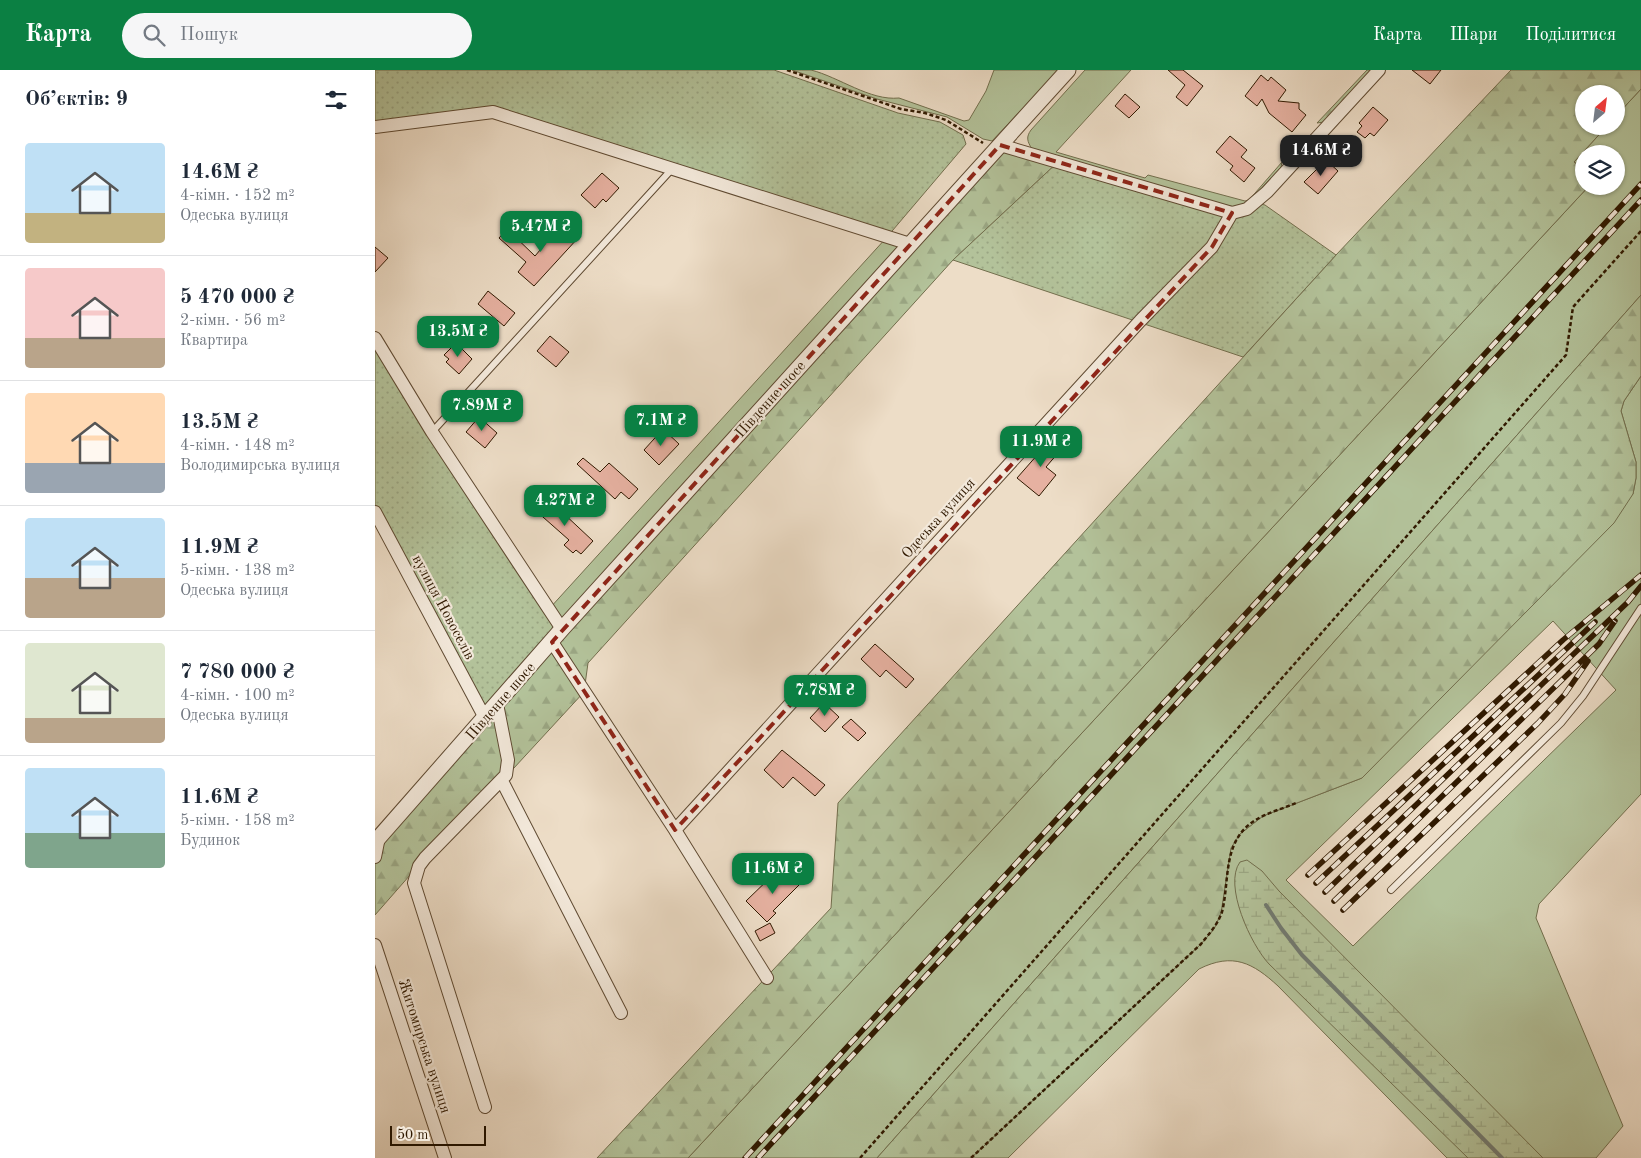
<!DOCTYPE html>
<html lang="uk">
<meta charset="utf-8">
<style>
body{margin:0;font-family:"Old Standard TT",serif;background:#f6f6f7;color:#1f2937;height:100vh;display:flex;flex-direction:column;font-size:19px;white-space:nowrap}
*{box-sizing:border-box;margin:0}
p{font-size:16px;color:#747a83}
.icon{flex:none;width:28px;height:28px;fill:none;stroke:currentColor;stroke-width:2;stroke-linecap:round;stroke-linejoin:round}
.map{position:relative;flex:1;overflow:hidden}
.panel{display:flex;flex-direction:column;background:#fff;width:375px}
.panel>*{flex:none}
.needle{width:32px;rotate:28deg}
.controls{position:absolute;left:1200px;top:15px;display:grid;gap:10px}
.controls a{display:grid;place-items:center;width:50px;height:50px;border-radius:50%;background:#fff;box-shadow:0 1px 4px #0004;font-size:25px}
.scale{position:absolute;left:15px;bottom:12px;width:96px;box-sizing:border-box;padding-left:5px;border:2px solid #301900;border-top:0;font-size:14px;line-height:18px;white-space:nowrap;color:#301900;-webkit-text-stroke:4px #f3e9db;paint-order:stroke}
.price{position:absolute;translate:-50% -42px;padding:0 11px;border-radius:10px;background:#0b8043;color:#fff;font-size:16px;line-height:32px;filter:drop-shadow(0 1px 2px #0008)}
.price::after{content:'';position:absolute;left:50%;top:30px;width:15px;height:11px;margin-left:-8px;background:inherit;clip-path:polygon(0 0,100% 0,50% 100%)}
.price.current{background:#222;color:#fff}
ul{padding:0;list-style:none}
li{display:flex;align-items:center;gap:15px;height:125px;padding:0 25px}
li+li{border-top:1px solid #e0e1e3}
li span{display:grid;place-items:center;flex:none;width:140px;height:100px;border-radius:5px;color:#555}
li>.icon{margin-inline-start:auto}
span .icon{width:60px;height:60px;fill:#fffc;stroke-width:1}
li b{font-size:21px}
h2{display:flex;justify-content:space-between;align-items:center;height:60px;padding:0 25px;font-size:21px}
header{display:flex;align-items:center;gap:30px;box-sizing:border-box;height:70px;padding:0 25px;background:#0b8043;color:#fff}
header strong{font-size:24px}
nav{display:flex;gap:28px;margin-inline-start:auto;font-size:18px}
.search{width:350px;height:45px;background:#f6f6f7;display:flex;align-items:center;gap:12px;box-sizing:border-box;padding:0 18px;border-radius:28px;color:#747a83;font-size:19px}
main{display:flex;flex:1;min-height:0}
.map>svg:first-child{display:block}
.grass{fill:#b3c29a;stroke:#726e4d;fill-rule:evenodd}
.forest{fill:url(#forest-firs);stroke:#726e4d}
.wetland{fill:url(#wetland-marsh);stroke:#726e4d}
.garden{fill:url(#garden-dots);stroke:#726e4d}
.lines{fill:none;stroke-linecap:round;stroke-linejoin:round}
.stream{stroke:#717a71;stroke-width:4}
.building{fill:#e6b1a1;stroke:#301900}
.service-casing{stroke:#5f4a32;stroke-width:8}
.minor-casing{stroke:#5f4a32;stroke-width:14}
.tertiary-casing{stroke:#5f4a32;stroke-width:17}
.path{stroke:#301900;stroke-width:2.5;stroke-dasharray:4 2.5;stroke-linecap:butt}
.service{stroke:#f3e9db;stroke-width:6}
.minor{stroke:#f3e9db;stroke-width:12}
.tertiary{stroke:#f3e9db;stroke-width:15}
.rail-casing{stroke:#301900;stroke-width:5.5}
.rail{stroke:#f3e9db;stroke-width:4;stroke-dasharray:11;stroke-linecap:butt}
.marked{fill:none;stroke:#8f2418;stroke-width:4;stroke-dasharray:10 6;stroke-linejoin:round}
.labels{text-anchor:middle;stroke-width:4.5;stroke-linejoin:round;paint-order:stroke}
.street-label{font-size:15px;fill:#301900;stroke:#f3e9db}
</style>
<header>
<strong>Карта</strong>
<div class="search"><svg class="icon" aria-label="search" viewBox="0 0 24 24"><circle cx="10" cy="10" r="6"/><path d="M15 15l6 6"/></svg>Пошук</div>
<nav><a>Карта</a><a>Шари</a><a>Поділитися</a></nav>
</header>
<main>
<section class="panel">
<h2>Об’єктів: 9<svg class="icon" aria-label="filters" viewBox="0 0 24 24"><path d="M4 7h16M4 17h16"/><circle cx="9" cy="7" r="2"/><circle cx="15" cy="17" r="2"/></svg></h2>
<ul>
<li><span style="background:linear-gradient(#bfe0f5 70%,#c2b280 0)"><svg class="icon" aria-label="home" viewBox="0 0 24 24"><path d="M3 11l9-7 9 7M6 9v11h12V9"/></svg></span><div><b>14.6M ₴</b><p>4-кімн. · 152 m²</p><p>Одеська вулиця</p></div></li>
<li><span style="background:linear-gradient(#f6c9c9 70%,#b9a48a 0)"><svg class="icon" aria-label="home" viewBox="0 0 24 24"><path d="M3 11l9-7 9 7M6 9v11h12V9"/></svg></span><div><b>5 470 000 ₴</b><p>2-кімн. · 56 m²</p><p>Квартира</p></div></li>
<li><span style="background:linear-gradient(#ffd9b3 70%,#9aa5b1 0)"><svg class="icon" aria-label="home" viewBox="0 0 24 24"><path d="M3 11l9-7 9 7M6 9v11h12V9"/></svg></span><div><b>13.5M ₴</b><p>4-кімн. · 148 m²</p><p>Володимирська вулиця</p></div></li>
<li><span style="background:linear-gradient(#bfe0f5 60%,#b9a48a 0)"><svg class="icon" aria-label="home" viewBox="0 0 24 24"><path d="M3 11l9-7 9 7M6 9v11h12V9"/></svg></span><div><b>11.9M ₴</b><p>5-кімн. · 138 m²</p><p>Одеська вулиця</p></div></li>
<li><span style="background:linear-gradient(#dfe7d0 75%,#b9a48a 0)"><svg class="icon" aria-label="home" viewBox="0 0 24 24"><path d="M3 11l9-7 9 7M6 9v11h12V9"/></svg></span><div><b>7 780 000 ₴</b><p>4-кімн. · 100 m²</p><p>Одеська вулиця</p></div></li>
<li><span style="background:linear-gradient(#bfe0f5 65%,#7fa58c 0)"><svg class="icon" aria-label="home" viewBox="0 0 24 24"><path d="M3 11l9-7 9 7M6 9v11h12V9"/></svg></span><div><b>11.6M ₴</b><p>5-кімн. · 158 m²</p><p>Будинок</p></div></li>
</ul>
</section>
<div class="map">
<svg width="1266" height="1088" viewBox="0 0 1266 1088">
<defs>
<pattern id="forest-firs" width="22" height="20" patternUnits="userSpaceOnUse" patternTransform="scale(1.25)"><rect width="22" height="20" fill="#b3c29a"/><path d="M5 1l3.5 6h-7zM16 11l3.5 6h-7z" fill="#9aa683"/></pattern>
<pattern id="wetland-marsh" width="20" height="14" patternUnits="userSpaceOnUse" patternTransform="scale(1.25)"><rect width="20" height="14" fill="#b3c29a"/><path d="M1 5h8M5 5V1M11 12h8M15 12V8" fill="none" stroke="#9aa683"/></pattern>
<pattern id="garden-dots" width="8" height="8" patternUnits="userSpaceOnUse" patternTransform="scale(1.25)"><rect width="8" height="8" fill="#b3c29a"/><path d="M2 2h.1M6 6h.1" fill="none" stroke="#9aa683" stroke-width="1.8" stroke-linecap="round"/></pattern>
</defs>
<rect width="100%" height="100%" fill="#edddc7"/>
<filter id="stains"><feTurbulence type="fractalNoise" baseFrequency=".004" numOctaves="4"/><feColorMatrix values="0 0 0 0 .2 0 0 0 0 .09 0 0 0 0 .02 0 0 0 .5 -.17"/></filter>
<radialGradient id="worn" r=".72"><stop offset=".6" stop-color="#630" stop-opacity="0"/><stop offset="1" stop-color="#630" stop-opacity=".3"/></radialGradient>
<!-- grass -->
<path class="grass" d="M417,0C423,0 430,0 436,0C464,7 495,31 524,28L589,51L594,50L611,21L619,0H684L617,71L608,69L572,47L502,29Z
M710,0H756L681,82L770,108L773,105L870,131L874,130L907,92L906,97L873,133L860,137L831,131L657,79C652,71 651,67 656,60Z
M1266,19V225L502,1088H313L1214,116H1241V84H1209V99L1199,92L1232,56H1241V46Z
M512,167L535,174L187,559L174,539Z
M1266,306V724L1164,834L1161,848L1248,1056L1221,1088H1072L903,916C878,893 858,882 824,899L633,1088H596L826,874L839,859L846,843L856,777L865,764L888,746L987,708L1258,424L1261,408V392L1246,341L1249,331ZM1178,551L1241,620L978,876L911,810Z"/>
<!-- forest -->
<path class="forest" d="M992,0H1000L949,52L942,53Z
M1136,0H1266V19L1241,46V24H1209V56H1232L1199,92L1209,99V116H1214L313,1088H222L456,838L463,733L961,185Z
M625,75L683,92L578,190L213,593L209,622L127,711L50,788L0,845V772Z
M1266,225V306L1249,331L1246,341L1261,392V408L1258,424L1239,453L987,708L888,746L865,764L856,778L846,843L839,859L826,874L596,1088H502Z"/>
<!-- wetland -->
<path class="wetland" d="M872,790L887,801L904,821L1168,1088H1093L894,894C876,875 848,815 865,792Z"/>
<!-- garden -->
<path class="garden" d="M0,0H399L523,43L565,52L588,65L591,74L512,167L118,42L0,57Z
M683,92L844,140L880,133L890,135L961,185L868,287L578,190Z
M0,268L187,559L110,648L0,442Z"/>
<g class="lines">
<!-- stream -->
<path class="stream" d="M891,835L906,858L927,885L1127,1088"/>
</g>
<!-- building -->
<path class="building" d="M793,0H808L828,16L812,36L801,27L810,15Z
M1037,0H1066L1055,14Z
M886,5L893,11L896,7L911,20L903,31L924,33V39L931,45L917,62L894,43L887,29L882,36L870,26Z
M750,24L765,37L754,48L740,36Z
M998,37L1013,50L999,66L995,63L990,68L982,62L987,56L984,53Z
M855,66L872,80L866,87L880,98L869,112L855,100L858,96L841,82Z
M951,90L963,101L943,124L929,112Z
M227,103L244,118L231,132L228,129L220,138L206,125Z
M187,154L203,168L159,216L143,202L151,192L124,168L132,159L160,186Z
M0,177L13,188L0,202Z
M113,221L140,243L129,256L103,234Z
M175,266L194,282L181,297L162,281Z
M81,273L97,289L84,304L71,292L74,289L69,285Z
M104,347L122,363L110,378L91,362Z
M288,359L304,374L284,395L269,380Z
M678,367L689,376L671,397L681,405L664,426L642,408Z
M208,388L225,402L234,393L263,419L254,429L246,422L240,429L202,394Z
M171,427L218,471L206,484L201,480L198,483L189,475L194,470L160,440Z
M500,574L539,609L531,618L511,600L505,607L486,589Z
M449,633L464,647L450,662L435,648Z
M476,649L491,663L483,671L467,657Z
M407,680L450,715L440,726L418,707L408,718L389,700Z
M415,802L426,813L398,841L401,843L392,852L371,831L400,803L406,811Z
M395,853L400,863L385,871L380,861Z"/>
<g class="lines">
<defs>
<path id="service" d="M57,362L297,99
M1016,820L1186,653L1208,626L1266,538"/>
<path id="minor" d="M0,57L118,42L535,174
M625,75L857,143
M0,268L57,362L187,559
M0,442L110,648
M177,572L300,760L765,251L837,177L857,143L872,139L892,122L1004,0
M127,711L246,943
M300,760L392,908
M0,787L4,767
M0,875L70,1088
M110,1037L39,813L44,796L50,788L131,705L133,690L122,634"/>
<path id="tertiary" d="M0,772L187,559L693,0"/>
</defs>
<!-- service casing -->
<use href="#service" class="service-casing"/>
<!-- minor casing -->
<use href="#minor" class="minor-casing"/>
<!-- tertiary casing -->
<use href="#tertiary" class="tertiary-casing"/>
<!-- path -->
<path class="path" d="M412,0L526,39L550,43L571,50L608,73
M485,1088L1191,285L1198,237L1266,161
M596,1088L826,874C834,864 843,854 847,842C855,810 847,772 879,751C891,743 907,739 921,733"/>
<!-- service -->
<use href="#service" class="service"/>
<!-- minor -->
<use href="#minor" class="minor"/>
<!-- tertiary -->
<use href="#tertiary" class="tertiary"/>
<defs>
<path id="rail" d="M933,805L1188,570L1266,505
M941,813L1220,552
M950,822L1253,532L1266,516
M959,831L1224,574L1240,551
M968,840L1163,653L1190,624L1213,591
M370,1088L1266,114
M383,1088L1266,130"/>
</defs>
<!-- rail casing -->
<use href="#rail" class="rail-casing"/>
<!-- rail -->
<use href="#rail" class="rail"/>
</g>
<!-- marked area -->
<path class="marked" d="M625,75L857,143L837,177L300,760L177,572Z"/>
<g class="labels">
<!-- street labels -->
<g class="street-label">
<text transform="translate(395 329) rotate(-48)" y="5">Південне шосе</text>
<text transform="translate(563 448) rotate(-48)" y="5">Одеська вулиця</text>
<text transform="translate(69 537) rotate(62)" y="5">вулиця Новоселів</text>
<text transform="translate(125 631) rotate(-49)" y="5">Південне шосе</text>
<text transform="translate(50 976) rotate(72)" y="5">Житомирська вулиця</text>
</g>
</g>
<rect width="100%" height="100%" filter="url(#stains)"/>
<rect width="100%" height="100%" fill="url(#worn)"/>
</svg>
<div class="controls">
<a><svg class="needle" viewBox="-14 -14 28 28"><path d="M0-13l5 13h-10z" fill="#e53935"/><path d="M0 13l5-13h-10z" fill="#747a83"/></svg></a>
<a><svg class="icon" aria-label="layers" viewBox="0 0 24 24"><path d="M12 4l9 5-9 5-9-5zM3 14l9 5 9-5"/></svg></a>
</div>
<div class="scale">50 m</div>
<b class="price current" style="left:946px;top:107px">14.6M ₴</b>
<b class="price" style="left:166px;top:183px">5.47M ₴</b>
<b class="price" style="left:83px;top:288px">13.5M ₴</b>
<b class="price" style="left:107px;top:362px">7.89M ₴</b>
<b class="price" style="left:286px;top:377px">7.1M ₴</b>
<b class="price" style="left:666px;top:398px">11.9M ₴</b>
<b class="price" style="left:190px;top:457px">4.27M ₴</b>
<b class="price" style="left:450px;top:647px">7.78M ₴</b>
<b class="price" style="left:398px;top:825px">11.6M ₴</b>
</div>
</main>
